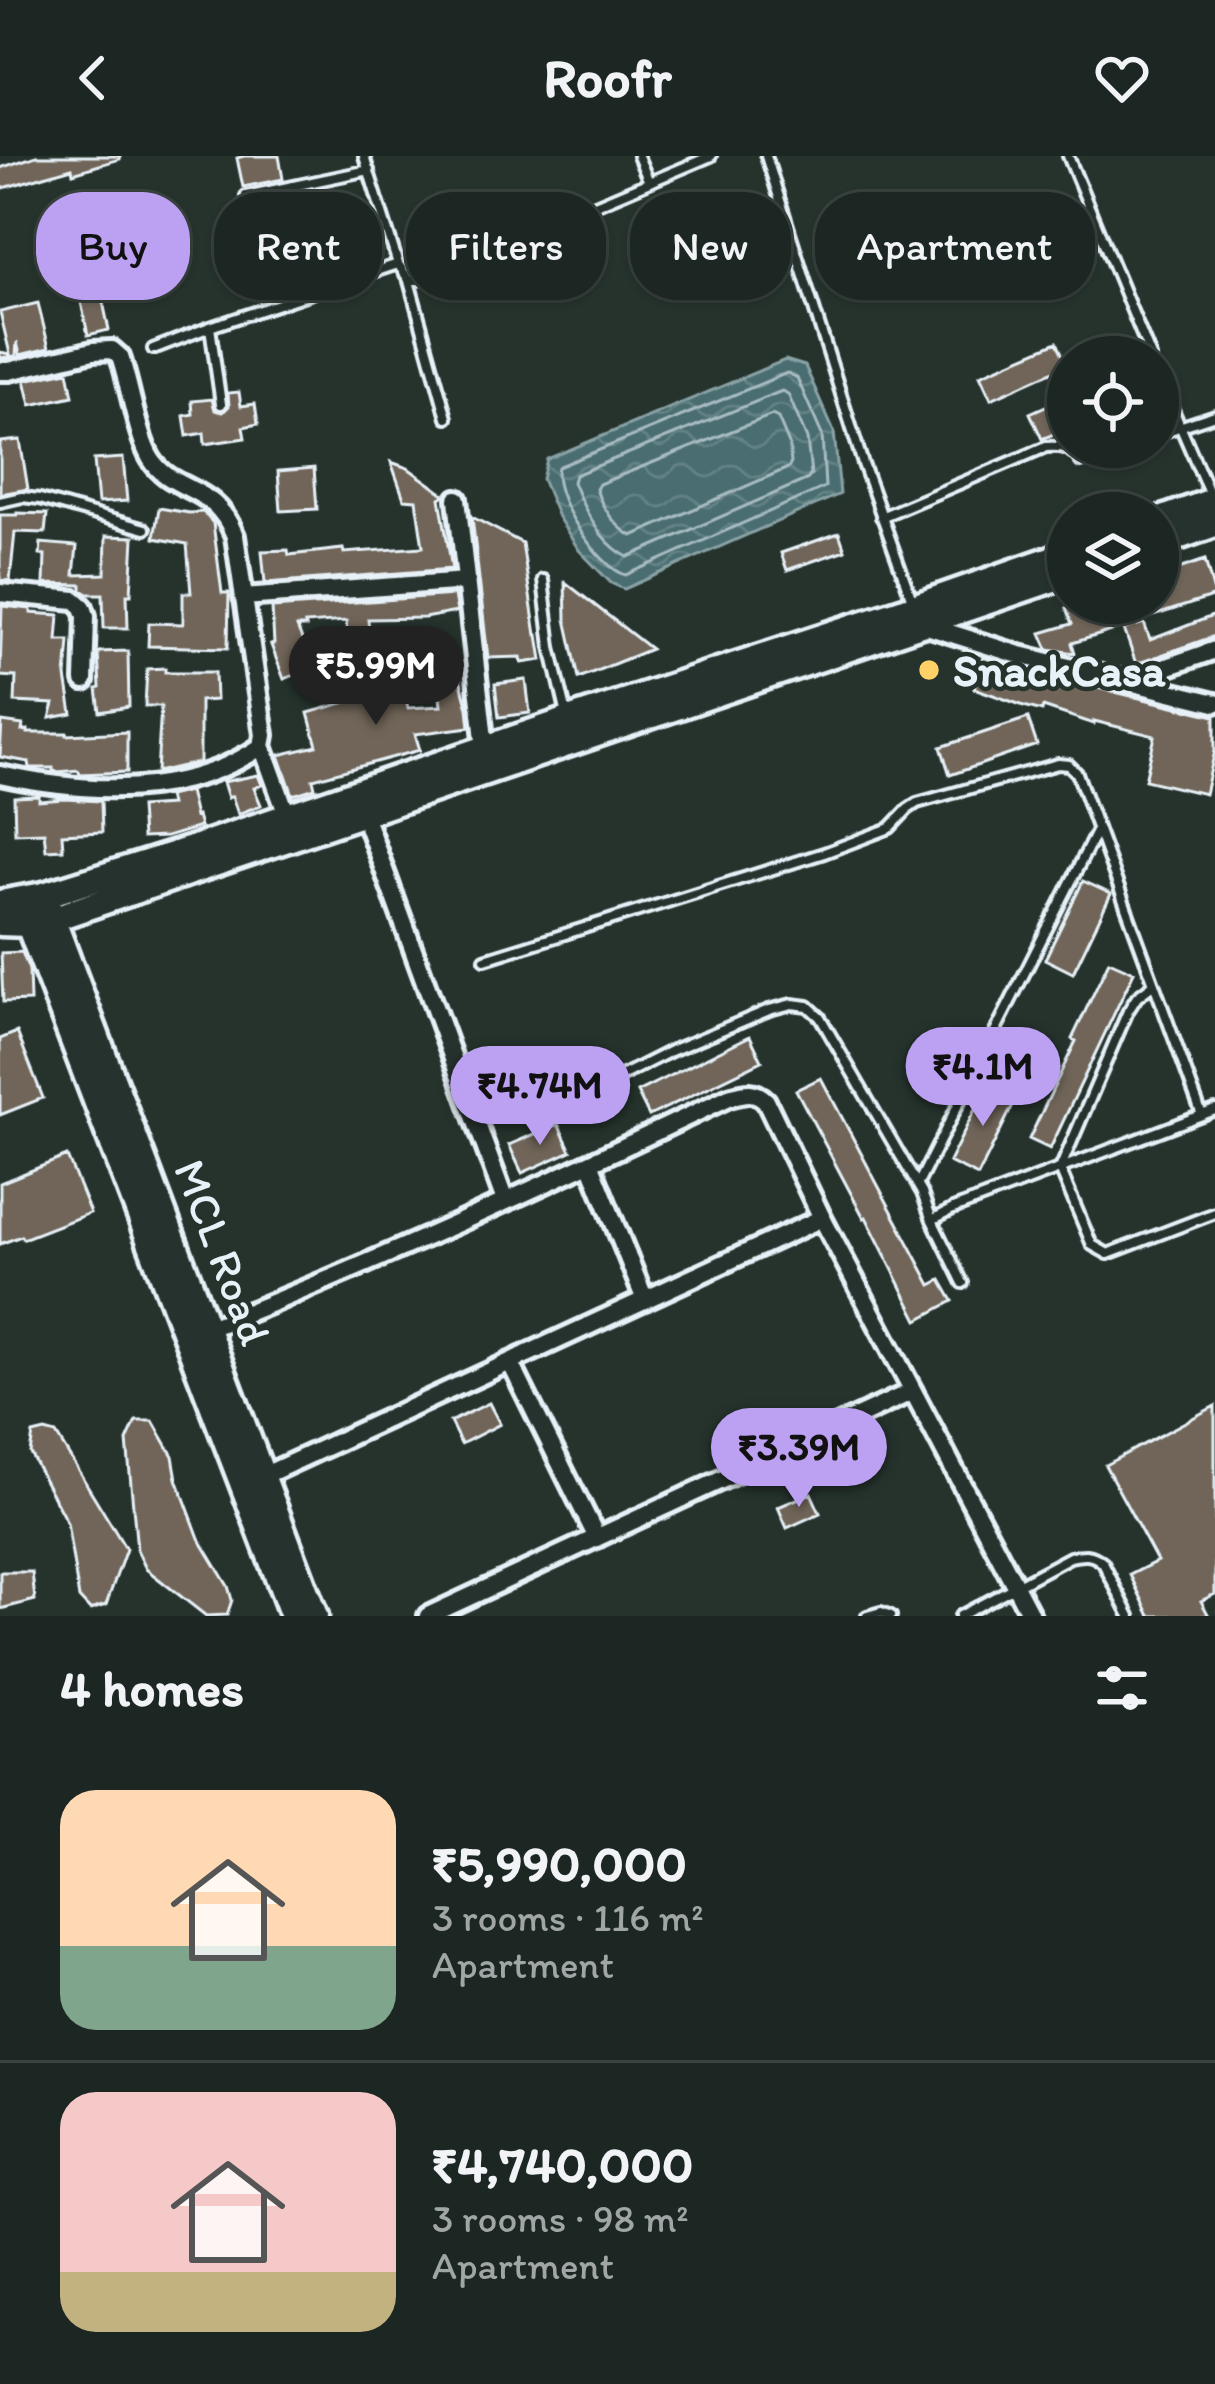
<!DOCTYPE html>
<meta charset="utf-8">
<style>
body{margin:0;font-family:Itim,sans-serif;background:#29322f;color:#f1f3f6;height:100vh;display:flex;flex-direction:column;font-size:45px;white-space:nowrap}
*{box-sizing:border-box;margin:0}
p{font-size:39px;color:#a0a5a5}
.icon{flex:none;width:66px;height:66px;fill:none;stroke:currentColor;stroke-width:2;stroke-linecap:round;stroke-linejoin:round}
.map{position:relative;height:1460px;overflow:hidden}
.side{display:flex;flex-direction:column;background:#1c2622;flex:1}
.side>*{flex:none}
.top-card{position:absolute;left:36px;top:36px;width:1143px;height:108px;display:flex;gap:24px}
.buttons{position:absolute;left:1047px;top:180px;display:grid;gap:24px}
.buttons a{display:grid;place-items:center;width:132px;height:132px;border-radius:50%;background:#1c2622;box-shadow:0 3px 9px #0004,0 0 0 3px #3a4340;font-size:60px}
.price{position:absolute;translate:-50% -102px;padding:0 27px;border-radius:42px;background:#bca0f2;color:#111;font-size:39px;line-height:78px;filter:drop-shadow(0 3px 6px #0008)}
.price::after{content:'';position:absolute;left:50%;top:72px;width:36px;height:27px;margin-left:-18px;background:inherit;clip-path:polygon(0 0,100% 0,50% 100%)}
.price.current{background:#222;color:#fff}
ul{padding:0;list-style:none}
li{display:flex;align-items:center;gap:36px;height:300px;padding:0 60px}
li+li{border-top:3px solid #3a4340}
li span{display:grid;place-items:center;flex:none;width:336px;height:240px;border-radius:36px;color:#555}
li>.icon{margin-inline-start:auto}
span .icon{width:144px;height:144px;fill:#fffc;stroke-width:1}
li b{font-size:51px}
h2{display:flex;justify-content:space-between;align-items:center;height:144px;padding:0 60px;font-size:51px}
.tag{padding:0 42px;border-radius:48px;background:#1c2622;box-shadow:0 3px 9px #0004,0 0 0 3px #3a4340;font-size:42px;line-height:108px}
.tag.current{background:#bca0f2;color:#111}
header{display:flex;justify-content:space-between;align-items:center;height:156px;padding:0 60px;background:#1c2622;font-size:54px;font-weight:700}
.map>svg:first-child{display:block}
.water{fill:url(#water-waves);stroke:#89a2a6;stroke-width:3}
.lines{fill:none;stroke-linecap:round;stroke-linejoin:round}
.shore{stroke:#a8bcc2;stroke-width:3}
.building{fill:#6f6558;stroke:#e8f1f8;stroke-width:3}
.lane-casing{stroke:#e8f1f8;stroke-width:16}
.street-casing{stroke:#e8f1f8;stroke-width:26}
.secondary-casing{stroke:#e8f1f8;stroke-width:33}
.lane{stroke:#26332d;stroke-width:8}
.street{stroke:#26332d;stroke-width:16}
.secondary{stroke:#26332d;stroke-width:24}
.poi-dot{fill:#ffd166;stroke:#26332d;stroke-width:4.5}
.labels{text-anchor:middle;stroke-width:9;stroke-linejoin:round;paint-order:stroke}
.poi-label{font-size:45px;font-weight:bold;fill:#e8f1f8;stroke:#26332d;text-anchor:start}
.street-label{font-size:45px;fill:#e8f1f8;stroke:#26332d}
</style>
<header><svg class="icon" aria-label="back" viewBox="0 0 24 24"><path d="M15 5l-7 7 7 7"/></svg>Roofr<svg class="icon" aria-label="heart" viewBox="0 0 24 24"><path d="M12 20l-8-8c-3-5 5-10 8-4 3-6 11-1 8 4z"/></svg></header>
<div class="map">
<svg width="1215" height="1460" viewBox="0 0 1215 1460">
<defs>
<pattern id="water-waves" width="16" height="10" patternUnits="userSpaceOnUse" patternTransform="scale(3)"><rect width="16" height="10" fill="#496d70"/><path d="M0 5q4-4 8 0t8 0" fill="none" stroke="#638285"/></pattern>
</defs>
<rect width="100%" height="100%" fill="#26332d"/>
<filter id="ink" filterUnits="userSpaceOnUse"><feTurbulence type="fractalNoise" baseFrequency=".00833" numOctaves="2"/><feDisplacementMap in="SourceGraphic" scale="24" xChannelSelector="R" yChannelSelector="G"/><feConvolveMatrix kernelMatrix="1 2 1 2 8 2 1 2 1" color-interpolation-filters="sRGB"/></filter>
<g filter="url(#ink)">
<!-- water -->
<path class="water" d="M785,204L805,210L834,276L840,338L624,433L611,427L579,394L558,361L542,323L547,303Z"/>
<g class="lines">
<!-- shore -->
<path class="shore" d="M787,217L797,222L822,279L825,331L626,419C599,412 550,339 558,311Z
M782,235L788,238L807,283L811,318L808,323L628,401C601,388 584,354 573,326L575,319Z
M772,259L778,262L789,288L791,307L788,312L632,380C615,371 602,351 596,333L599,328Z"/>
</g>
<!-- building -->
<path class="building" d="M36,0H120V3L73,17L72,12L0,33V12Z
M244,0H279L283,23L243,31L237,2Z
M102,141L109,174L88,179L81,146Z
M38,147L49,192L20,199L17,186L16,200L0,202V196L10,198L0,156Z
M1057,186L1067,209L991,243L980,219Z
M68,215L73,240L31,249L25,224Z
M239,236L241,250L255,248L258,268L243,271L245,282L205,288L204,277L187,280L184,260L193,258L192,245L212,243L215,254L223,256L229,250L228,237Z
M1068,240V272L1042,283L1030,257Z
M20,284L28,333L0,338V286Z
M123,302L127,345L98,347L94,304Z
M391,306L408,312L445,339L440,342L452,413L265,427L262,395L288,394L289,399L343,393L344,397L423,391L416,344L404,343Z
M314,312L317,353L281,355L278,315Z
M159,352L189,357L203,356L213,367L222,437H229L228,492L148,490L149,467L183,468V437H191L187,388L154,382Z
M17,357L47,358L45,377L15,376L10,425L0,424V359H17Z
M472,361L522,387L536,479H538L542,504L522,507L521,501L488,502Z
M839,377L845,394L787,414L781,397Z
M106,380L134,381L131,438H127L128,472H104L103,438H88L82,434V429L44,428L45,399H40L41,387L77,390L74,419L105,418Z
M1205,404L1215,440L1147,462L1142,447H1158V420Z
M565,426L651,493L579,522L566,463Z
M454,439L457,456L424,462L368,463L371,499L349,501L346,465L305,468L306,471H297L313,512L284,523L271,489L274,488L272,452Z
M1081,447H1114L1122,472L1072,487L1075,497L1048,493L1041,477L1072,468L1066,452Z
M2,450L31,453V457L59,459L57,484H69L66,521L72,558L50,562L54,548L15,546L16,521L0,520Z
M1215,459V480L1136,508L1124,473L1144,467L1150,484Z
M434,491H451L468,552L470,571L415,578L420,594L313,623L315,632L293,639L279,599L317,590L308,557L402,530L408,552L441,550Z
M128,495L129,551L100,556L97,533L100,532L98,496Z
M983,501L1031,516L1215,560V595L1205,638L1145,624L1155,580L1094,565V568L1043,551L1042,555L1024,550L974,532Z
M165,512V516H215L216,544L200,545V606L157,616L161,550H145L147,513Z
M526,524L530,557L499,561L495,528Z
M1028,562L1037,589L950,619L941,591Z
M2,566L23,569L22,575L28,574V577H67V579L127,576V616L80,618L78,614L58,616L53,615V612H30L29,606L0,601Z
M258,619L262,629L254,632L261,649L238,658L232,640L228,642L223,626Z
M189,635L195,661L197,660L200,671L166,681L142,682L140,651L170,649L168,640Z
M39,640V645L65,643L101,645L102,676L62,678L63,693L46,694L44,676L15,677L14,641Z
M1083,725L1111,738L1073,817L1045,803Z
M22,796L29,814L30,845L3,846L1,797Z
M1109,805L1134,816L1050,993L1029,983L1076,885L1072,883Z
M17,876L43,942L0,959V883Z
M750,880L762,905L649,960L637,936Z
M821,922L931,1129L941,1124L953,1145L918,1164L866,1061L864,1062L796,934Z
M988,927L1017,941L978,1020L949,1006Z
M558,968L571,995L522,1017L509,989Z
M67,1000L90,1057L23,1083L21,1080L0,1088V1027Z
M489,1247L500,1268L461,1288L450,1266Z
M1215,1250V1438L1201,1445L1209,1460H1150L1130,1419L1157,1405L1105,1309Z
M136,1265H153L173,1300L177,1323L199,1382L228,1430L232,1444L227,1459L206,1460L146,1413L137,1394L127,1285Z
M45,1275L56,1278L126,1393L106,1449L90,1454L79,1442L67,1367L30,1297L33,1278Z
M811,1337L820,1357L787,1372L778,1351Z
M0,1416H32L35,1444L0,1453Z"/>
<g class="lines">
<defs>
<path id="lane" d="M364,0L398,108L409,124H418L711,0
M638,0L649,26
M766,0L863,308L912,444
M1068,0L1151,201
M246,40L369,14
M409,125L447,262
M210,171L221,248
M153,193L210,171L398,108
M1158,219L1210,339
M1158,278L1215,259
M0,346L22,341L40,343L145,373
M881,361L1046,291C1063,290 1070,291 1081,306L1124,291
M543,424L551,491L567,559
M485,803L824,697L890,672L908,653L917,647L1058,608L1069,609L1077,617L1202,959
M1154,828L1137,841L1128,855L1060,1013L1092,1089L1108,1098L1215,1057
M536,963L673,894L769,854L792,848L808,850L820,861L922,1037L932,1064L953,1053L1215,954
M918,1028L1097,674
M932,1064L963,1127
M867,1460L881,1456L891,1460
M960,1460L1070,1401C1084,1398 1092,1397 1103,1407L1130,1460"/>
<path id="street" d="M0,215H9L93,195L112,194L120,201C130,229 137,280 151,303C173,338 214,326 235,380L264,579L262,590C185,643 87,638 0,619
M457,343L485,592
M0,437L75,444L83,451L86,460L84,525
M243,441L467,425
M921,468L1016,498L1215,547
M1126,525L1215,494
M262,590L287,659
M364,659L505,1045
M590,1007L645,1144
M207,1173C385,1103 557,1023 729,941C744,937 754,933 766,945L822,1062L1031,1460
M510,1206L597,1382
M263,1320L822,1062
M428,1460L913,1235"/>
<path id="secondary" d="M1158,365L1215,344
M1158,388L1215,368
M0,747L44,739L188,694L568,564L914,451L1068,397
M47,749L315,1460
M24,756L293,1460
M0,767L28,768L52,763L1068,418"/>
</defs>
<!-- lane casing -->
<use href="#lane" class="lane-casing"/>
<!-- street casing -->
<use href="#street" class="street-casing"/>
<!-- secondary casing -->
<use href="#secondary" class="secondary-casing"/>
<!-- lane -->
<use href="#lane" class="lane"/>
<!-- street -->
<use href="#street" class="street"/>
<!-- secondary -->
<use href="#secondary" class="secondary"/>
</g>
</g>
<!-- markers -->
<circle class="poi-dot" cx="929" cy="514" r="12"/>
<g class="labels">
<!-- poi labels -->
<g class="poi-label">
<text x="953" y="530">SnackCasa</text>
</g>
<!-- street labels -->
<g class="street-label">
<text transform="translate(223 1096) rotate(69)" y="16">MCL Road</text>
</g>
</g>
</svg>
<div class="buttons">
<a><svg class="icon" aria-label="locate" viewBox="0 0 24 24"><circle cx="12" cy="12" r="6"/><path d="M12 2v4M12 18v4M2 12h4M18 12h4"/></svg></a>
<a><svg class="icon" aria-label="layers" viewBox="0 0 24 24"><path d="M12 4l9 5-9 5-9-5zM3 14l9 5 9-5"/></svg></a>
</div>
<b class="price current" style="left:376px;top:572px">₹5.99M</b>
<b class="price" style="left:983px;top:973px">₹4.1M</b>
<b class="price" style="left:540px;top:992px">₹4.74M</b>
<b class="price" style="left:799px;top:1354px">₹3.39M</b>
<div class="top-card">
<a class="tag current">Buy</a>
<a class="tag">Rent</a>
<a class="tag">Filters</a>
<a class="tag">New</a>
<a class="tag">Apartment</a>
</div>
</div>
<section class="side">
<h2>4 homes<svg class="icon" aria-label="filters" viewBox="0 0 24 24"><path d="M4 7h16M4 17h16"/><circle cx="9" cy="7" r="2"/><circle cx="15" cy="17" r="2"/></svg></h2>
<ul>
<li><span style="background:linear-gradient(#ffd9b3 65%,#7fa58c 0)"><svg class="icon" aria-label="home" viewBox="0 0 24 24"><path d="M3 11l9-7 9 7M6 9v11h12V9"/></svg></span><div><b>₹5,990,000</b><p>3 rooms · 116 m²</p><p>Apartment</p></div></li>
<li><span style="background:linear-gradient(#f6c9c9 75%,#c2b280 0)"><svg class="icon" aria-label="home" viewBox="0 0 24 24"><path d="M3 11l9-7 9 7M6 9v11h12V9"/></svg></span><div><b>₹4,740,000</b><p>3 rooms · 98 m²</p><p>Apartment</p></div></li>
</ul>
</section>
